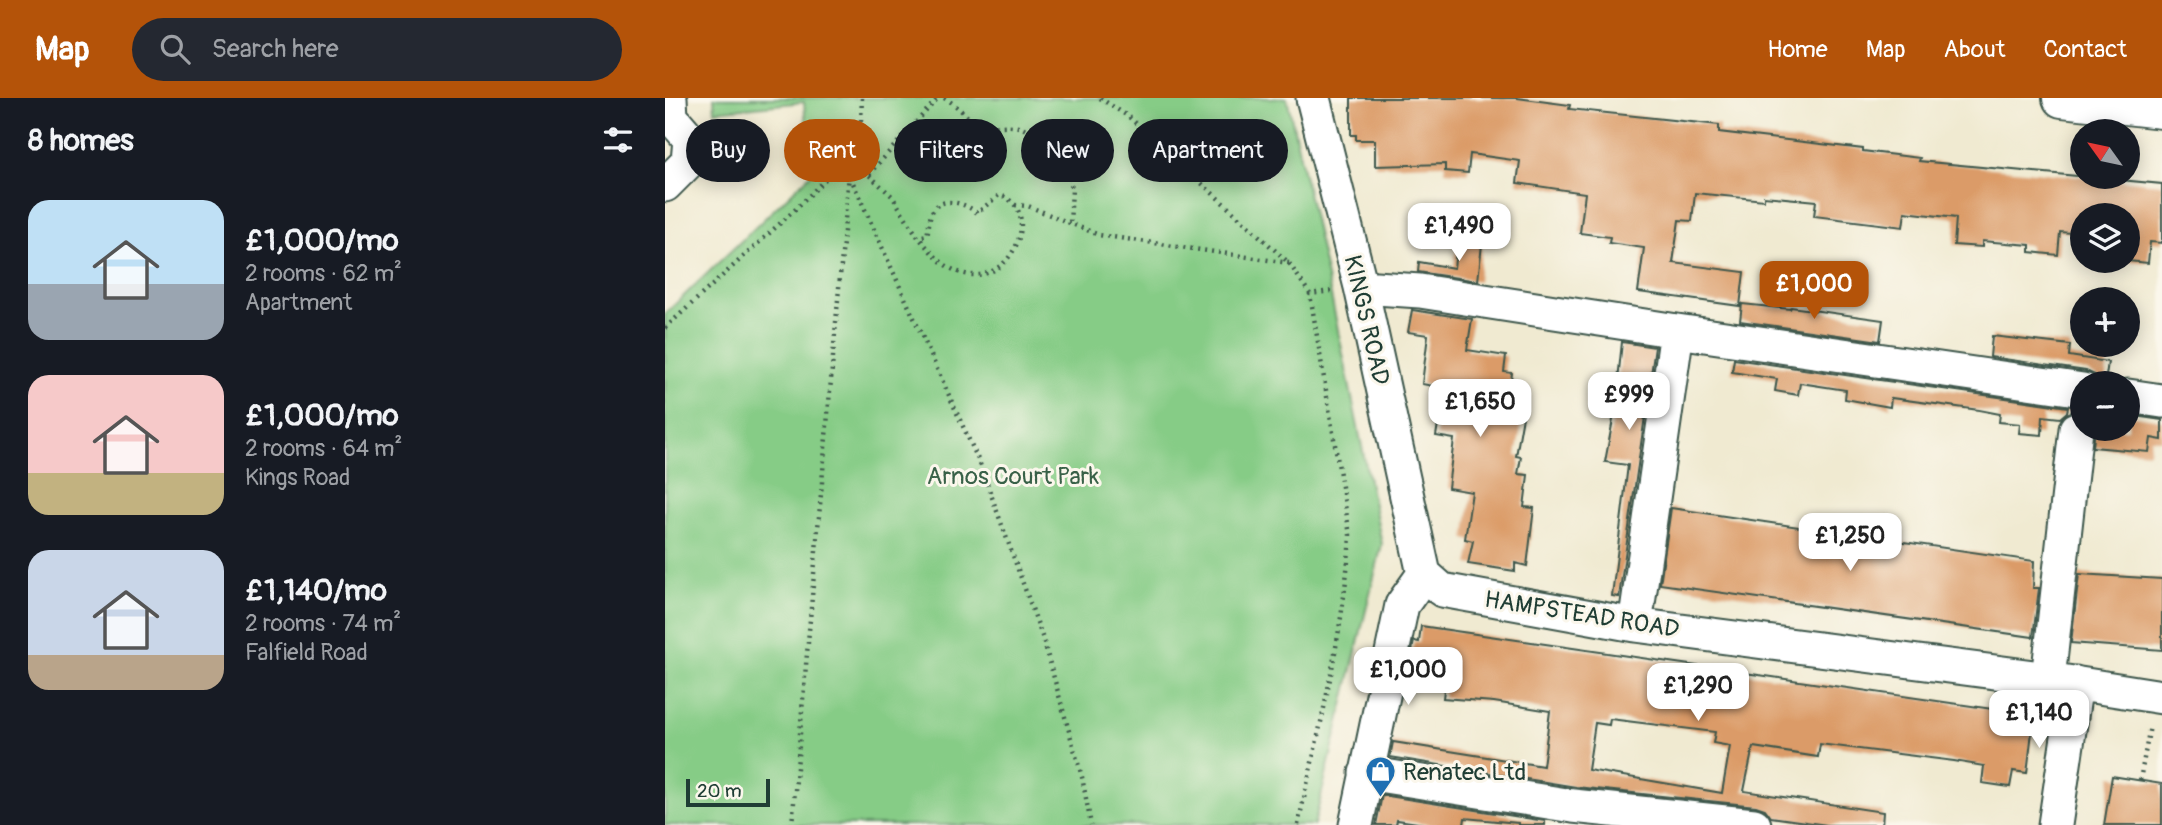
<!DOCTYPE html>
<meta charset="utf-8">
<style>
body{margin:0;font-family:Pangolin,sans-serif;background:#242831;color:#f1f3f6;height:100vh;display:flex;flex-direction:column;font-size:26px;white-space:nowrap}
*{box-sizing:border-box;margin:0}
p{font-size:23px;color:#9ea1a6}
.icon{flex:none;width:38px;height:38px;fill:none;stroke:currentColor;stroke-width:2;stroke-linecap:round;stroke-linejoin:round}
.map{position:relative;flex:1;overflow:hidden}
.side{display:flex;flex-direction:column;background:#171b24;width:665px}
.side>*{flex:none}
.hud{position:absolute;left:21px;top:21px;width:665px;height:63px;display:flex;gap:14px}
.needle{width:46px;rotate:303deg}
.buttons{position:absolute;left:1405px;top:21px;display:grid;gap:14px}
.buttons a{display:grid;place-items:center;width:70px;height:70px;border-radius:50%;background:#171b24;box-shadow:0 4px 18px #0003;font-size:35px}
.scale{position:absolute;left:21px;bottom:18px;width:84px;box-sizing:border-box;padding-left:7px;border:4px solid #1f3d34;border-top:0;font-size:19px;line-height:24px;white-space:nowrap;color:#1f3d34;-webkit-text-stroke:5px #fbf7ec;paint-order:stroke}
.price{position:absolute;translate:-50% -60px;padding:0 16px;border-radius:14px;background:#fff;color:#222;font-size:23px;line-height:46px;filter:drop-shadow(0 2px 4px #0008)}
.price::after{content:'';position:absolute;left:50%;top:42px;width:21px;height:16px;margin-left:-10px;background:inherit;clip-path:polygon(0 0,100% 0,50% 100%)}
.price.active{background:#b45309;color:#fff}
ul{padding:0;list-style:none}
li{display:flex;align-items:center;gap:21px;height:175px;padding:0 28px}
li span{display:grid;place-items:center;flex:none;width:196px;height:140px;border-radius:21px;color:#555}
li>.icon{margin-inline-start:auto}
span .icon{width:84px;height:84px;fill:#fffc;stroke-width:1}
li b{font-size:30px}
h2{display:flex;justify-content:space-between;align-items:center;height:84px;padding:0 28px;font-size:30px}
.tag{padding:0 24px;border-radius:32px;background:#171b24;box-shadow:0 4px 18px #0003;font-size:24px;line-height:63px}
.tag.active{background:#b45309;color:#fff}
header{display:flex;align-items:center;gap:42px;box-sizing:border-box;height:98px;padding:0 35px;background:#b45309;color:#fff}
header strong{font-size:33px}
nav{display:flex;gap:38px;margin-inline-start:auto;font-size:24px}
.search{width:490px;height:63px;background:#242831;display:flex;align-items:center;gap:18px;box-sizing:border-box;padding:0 24px;border-radius:38px;color:#9ea1a6;font-size:26px}
main{display:flex;flex:1;min-height:0}
.map>svg:first-child{display:block}
.green{fill:#86cc86;stroke:#52845d;stroke-width:2}
.building{fill:#db9b67;fill-rule:evenodd}
.lines{fill:none;stroke-linecap:round;stroke-linejoin:round}
.minor-casing{stroke:#3e574c;stroke-width:37}
.highway-casing{stroke:#3e574c;stroke-width:42}
.path{stroke:#3e574c;stroke-width:4.5;stroke-dasharray:2 5;stroke-linecap:butt}
.minor{stroke:#fff;stroke-width:33}
.highway{stroke:#fff;stroke-width:38}
.labels{text-anchor:middle;stroke-width:6;stroke-linejoin:round;paint-order:stroke}
.street-label{font-size:24px;fill:#1f3d34;stroke:#fbf7ec}
.park-label{font-size:24px;fill:#396148;stroke:#fbf7ec}
.poi-label{font-size:24px;fill:#1f3d34;stroke:#fbf7ec;text-anchor:start}
</style>
<header>
<strong>Map</strong>
<div class="search"><svg class="icon" aria-label="search" viewBox="0 0 24 24"><circle cx="10" cy="10" r="6"/><path d="M15 15l6 6"/></svg>Search here</div>
<nav><a>Home</a><a>Map</a><a>About</a><a>Contact</a></nav>
</header>
<main>
<section class="side">
<h2>8 homes<svg class="icon" aria-label="filters" viewBox="0 0 24 24"><path d="M4 7h16M4 17h16"/><circle cx="9" cy="7" r="2"/><circle cx="15" cy="17" r="2"/></svg></h2>
<ul>
<li><span style="background:linear-gradient(#bfe0f5 60%,#9aa5b1 0)"><svg class="icon" aria-label="home" viewBox="0 0 24 24"><path d="M3 11l9-7 9 7M6 9v11h12V9"/></svg></span><div><b>£1,000/mo</b><p>2 rooms · 62 m²</p><p>Apartment</p></div></li>
<li><span style="background:linear-gradient(#f6c9c9 70%,#c2b280 0)"><svg class="icon" aria-label="home" viewBox="0 0 24 24"><path d="M3 11l9-7 9 7M6 9v11h12V9"/></svg></span><div><b>£1,000/mo</b><p>2 rooms · 64 m²</p><p>Kings Road</p></div></li>
<li><span style="background:linear-gradient(#c9d6e8 75%,#b9a48a 0)"><svg class="icon" aria-label="home" viewBox="0 0 24 24"><path d="M3 11l9-7 9 7M6 9v11h12V9"/></svg></span><div><b>£1,140/mo</b><p>2 rooms · 74 m²</p><p>Falfield Road</p></div></li>
</ul>
</section>
<div class="map">
<svg width="1497" height="727" viewBox="0 0 1497 727">
<rect width="100%" height="100%" fill="#fbf7ec"/>
<filter id="ink" filterUnits="userSpaceOnUse"><feTurbulence type="fractalNoise" baseFrequency=".0143" numOctaves="2"/><feDisplacementMap in="SourceGraphic" scale="14" xChannelSelector="R" yChannelSelector="G"/><feConvolveMatrix kernelMatrix="1 2 1 2 8 2 1 2 1" color-interpolation-filters="sRGB"/></filter>
<filter id="wash" filterUnits="userSpaceOnUse"><feTurbulence type="fractalNoise" baseFrequency=".00686" numOctaves="4" result="noise"/><feDisplacementMap in="SourceGraphic" scale="28" xChannelSelector="R" yChannelSelector="G"/><feGaussianBlur stdDeviation="1.57" result="paint"/><feColorMatrix in="noise" values="0 0 0 0 0 0 0 0 0 0 0 0 0 0 0 0 0 1.4 0 .05"/><feComposite in="paint" operator="in"/></filter>
<g filter="url(#wash)">
<rect width="100%" height="100%" fill="#f0ead1"/>
<!-- green -->
<path class="green" d="M49,0H622L665,193L717,446L649,727H0V216L145,77L139,4L50,13Z"/>
<g id="blocks">
<!-- building -->
<path class="building" d="M686,0H852L905,7L904,11L1054,27V34L1198,51V53L1255,60L1254,63L1497,86V145L1485,144L1483,165L1463,163V117H1418V136L1395,134L1393,157L1365,154V147L1317,143V149L1289,147L1291,120L1240,114L1238,129L1149,118L1151,103L1099,98V102L1030,95L1027,123L1014,122L1008,165L1079,174L1075,208L973,194L979,150L944,145L945,139L915,135L920,95L852,85L855,63L805,56L803,75L780,73V66L710,68V42H691V37H686Z
M792,144L817,146L813,183L753,174L754,164L789,170Z
M1077,206L1125,211L1126,209L1218,222L1215,243L1075,223Z
M747,212L807,221L802,252L841,258L839,274L847,275L843,304L860,307L851,358L856,359L853,376L863,377L859,409L869,410L862,468L850,465V473L803,466L808,443L800,441L807,394L783,390L789,341L771,338L779,290L757,286L763,237L743,234Z
M1327,238L1405,247L1404,258L1443,264L1440,285H1436L1430,277L1421,273L1325,259Z
M957,244L990,249L954,499L947,498L963,367L940,364L950,311Z
M1069,261L1403,309L1402,314L1395,320L1378,318L1377,337L1354,335L1355,326L1334,324L1335,316L1314,312L1226,300L1225,309L1180,301L1181,292L1135,285L1133,297L1110,293L1112,281L1067,274Z
M1463,317L1497,322V342L1486,340L1484,354L1428,349L1430,331H1463Z
M1006,410L1147,431L1148,427L1177,430V435L1369,463L1368,490H1374L1368,539L995,486Z
M1414,476L1497,481V552L1406,545Z
M756,528L1369,617L1362,675L1348,673L1345,689L1317,685L1319,668L1289,663L1155,646L1153,659L1088,649L1079,693L1218,714L1217,727H1162L1106,719L1100,711L1091,708L911,689L725,659L728,644L878,668L885,613L829,604L778,600L781,577L743,573L749,543L754,544ZM945,621L1050,634L1048,645L1065,648L1057,695L923,672L930,625L944,627Z
M1447,678L1497,686V727H1439Z
M717,697L880,723V727H853V725L800,720L799,727H766L732,722L731,727H711Z"/>
</g>
</g>
<g filter="url(#ink)">
<use href="#blocks" fill-opacity="0" stroke="#3e574c" stroke-width="2"/>
<g class="lines">
<defs>
<path id="minor" d="M648,0L696,189L759,476L737,507L691,727
M0,87L23,64L25,41L6,19L5,0
M696,189L755,193L1012,233L1418,292
M1463,298L1497,303
M759,476L777,492L970,527L1383,581L1497,599
M970,527L1012,233
M1383,581L1411,331
M701,675L908,708L1089,727
M1390,727L1411,585"/>
<path id="highway" d="M1397,0L1497,11"/>
</defs>
<!-- minor casing -->
<use href="#minor" class="minor-casing"/>
<!-- highway casing -->
<use href="#highway" class="highway-casing"/>
<!-- path -->
<path class="path" d="M197,0L194,68L184,76L315,366L378,541L417,679L426,727
M279,0C294,8 303,21 317,31C377,18 364,47 404,72L407,92L405,126
M435,0L464,19L624,165L645,196L667,193
M194,68L227,98L253,139L262,137C264,130 264,121 267,114C275,97 301,105 312,115L334,97C382,110 344,199 289,172C274,165 264,151 253,139
M204,76L273,0
M350,107L363,108L434,137L624,165
M0,230L132,110L178,63L184,76L127,727
M1475,682L1485,628
M633,727C654,631 679,535 685,437L645,196"/>
<!-- minor -->
<use href="#minor" class="minor"/>
<!-- highway -->
<use href="#highway" class="highway"/>
</g>
</g>
<!-- icons -->
<defs>
<symbol id="shop-pin" viewBox="-11 -11 22 30"><path d="M0 17L-7.5 6A9.5 9.5 0 1 1 7.5 6Z" fill="#1f6fb2" stroke="#fbf7ec"/><path d="M-5-2.5h2.3a2.7 3.5 0 0 1 5.4 0H5L5.5 6h-11ZM-1.5-2.5h3a1.5 2.3 0 0 0-3 0Z" fill="#fff"/></symbol>
</defs>
<g fill-rule="evenodd">
<use href="#shop-pin" x="698" y="656" width="35" height="47"/>
</g>
<g class="labels">
<!-- street labels -->
<g class="street-label">
<text transform="translate(702 222) rotate(77)" y="8">KINGS ROAD</text>
<text transform="translate(917 516) rotate(9)" y="8">HAMPSTEAD ROAD</text>
</g>
<!-- park labels -->
<g class="park-label">
<text x="348" y="386">Arnos Court Park</text>
</g>
<!-- poi labels -->
<g class="poi-label">
<text x="738" y="682">Renatec Ltd</text>
</g>
</g>
</svg>
<div class="buttons">
<a><svg class="needle" viewBox="-14 -14 28 28"><path d="M0-13l5 13h-10z" fill="#e53935"/><path d="M0 13l5-13h-10z" fill="#9ea1a6"/></svg></a>
<a><svg class="icon" aria-label="layers" viewBox="0 0 24 24"><path d="M12 4l9 5-9 5-9-5zM3 14l9 5 9-5"/></svg></a>
<a>+</a>
<a>−</a>
</div>
<div class="scale">20 m</div>
<b class="price" style="left:794px;top:165px">£1,490</b>
<b class="price active" style="left:1149px;top:223px">£1,000</b>
<b class="price" style="left:964px;top:334px">£999</b>
<b class="price" style="left:815px;top:341px">£1,650</b>
<b class="price" style="left:1185px;top:475px">£1,250</b>
<b class="price" style="left:743px;top:609px">£1,000</b>
<b class="price" style="left:1033px;top:625px">£1,290</b>
<b class="price" style="left:1374px;top:652px">£1,140</b>
<div class="hud">
<a class="tag">Buy</a>
<a class="tag active">Rent</a>
<a class="tag">Filters</a>
<a class="tag">New</a>
<a class="tag">Apartment</a>
</div>
</div>
</main>
